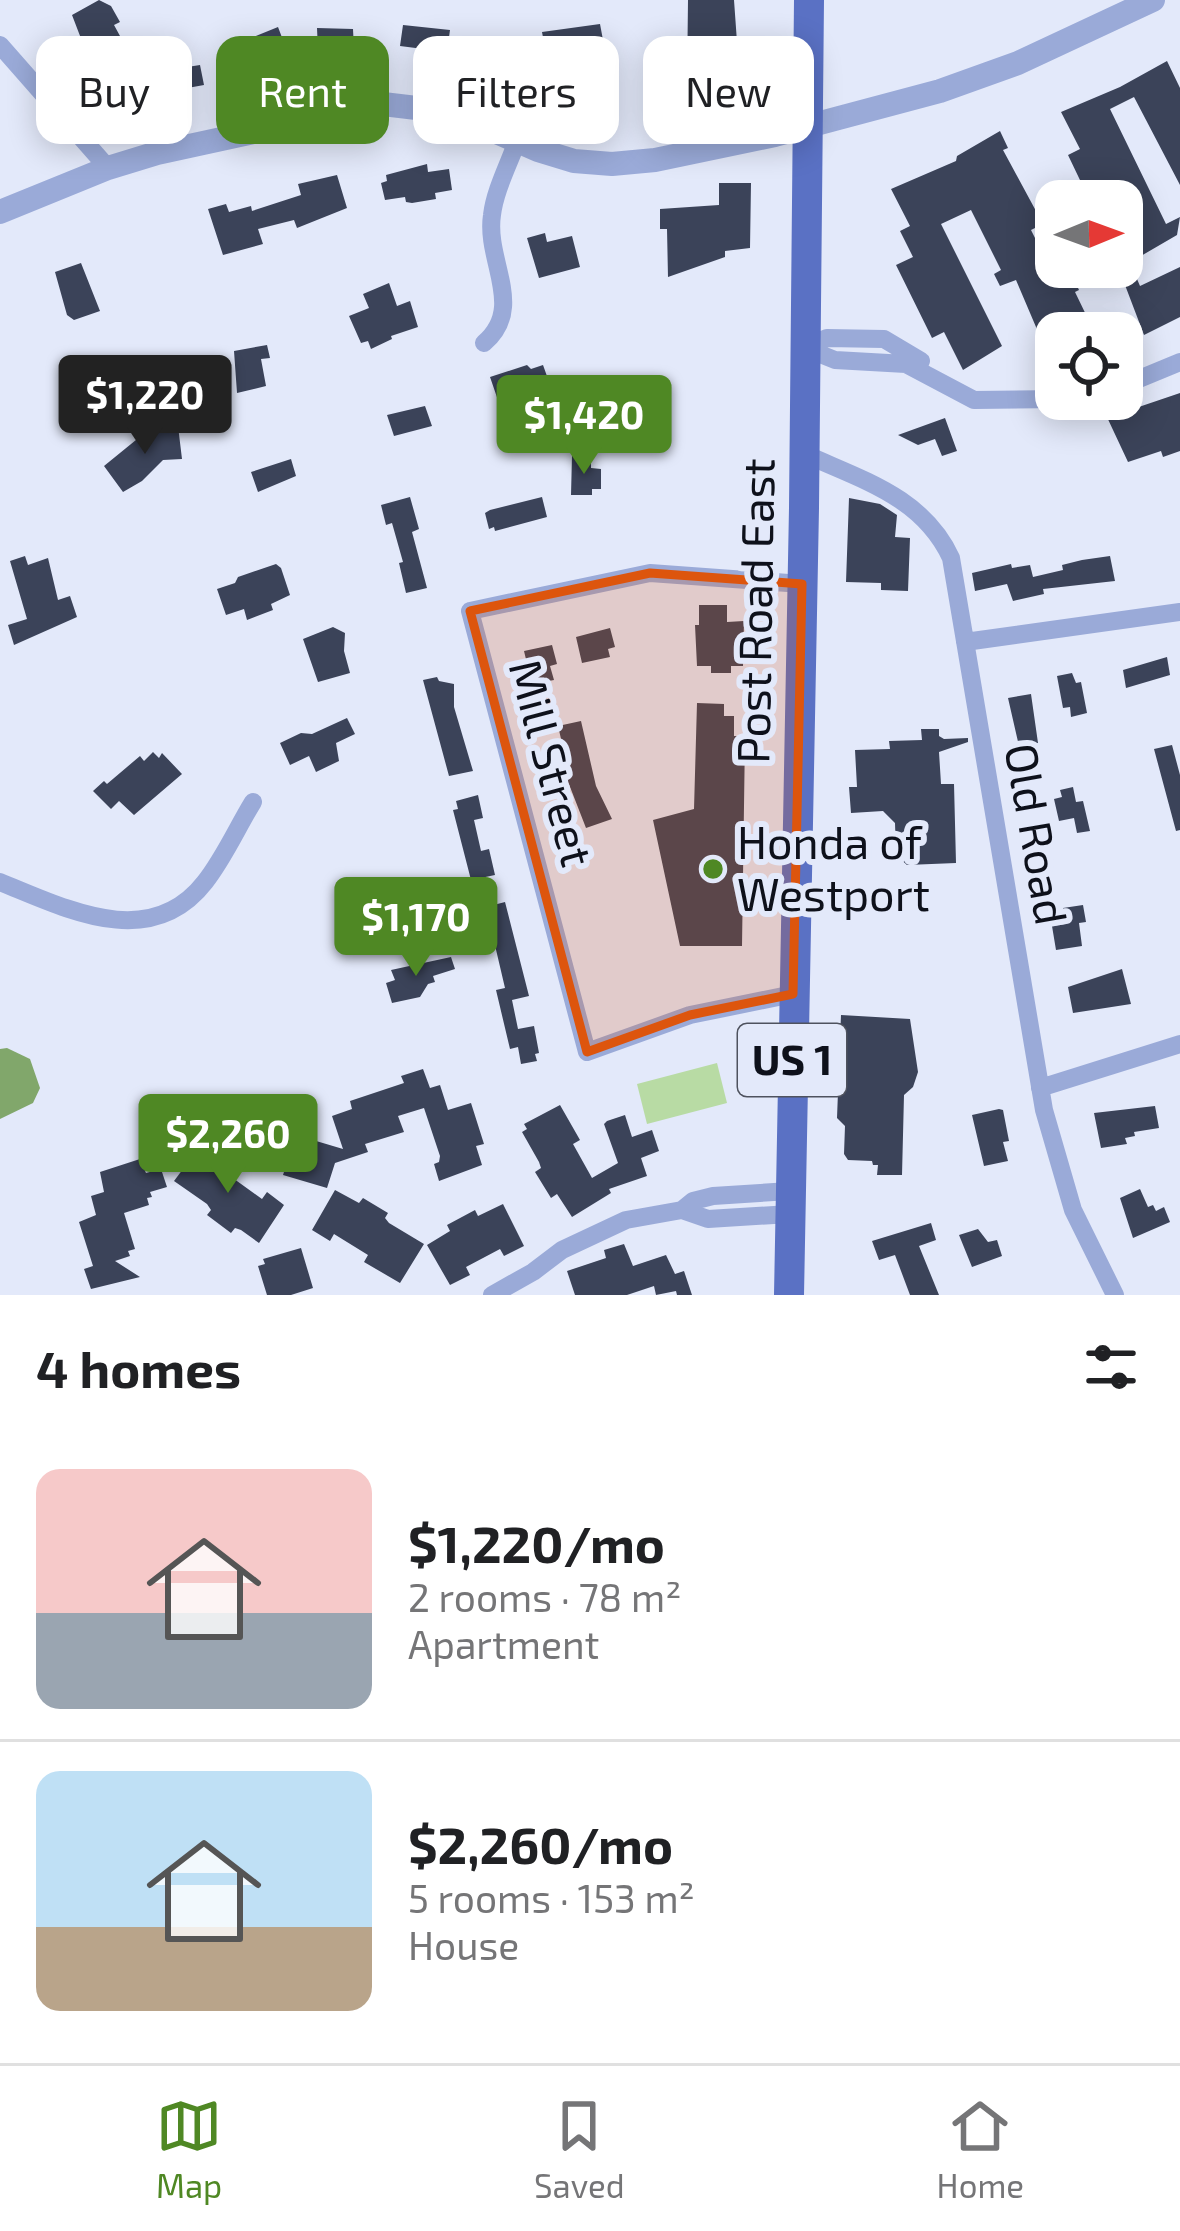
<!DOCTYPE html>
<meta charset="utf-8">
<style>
body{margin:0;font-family:"Exo 2",sans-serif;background:#f6f6f6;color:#202124;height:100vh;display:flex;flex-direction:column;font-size:45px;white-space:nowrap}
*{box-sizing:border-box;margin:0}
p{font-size:39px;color:#757577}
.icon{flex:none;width:66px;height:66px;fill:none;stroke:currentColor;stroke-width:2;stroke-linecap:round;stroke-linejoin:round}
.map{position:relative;height:1295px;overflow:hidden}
.sheet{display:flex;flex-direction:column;background:#fff;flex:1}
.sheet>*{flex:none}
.guide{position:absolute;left:36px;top:36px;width:1110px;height:108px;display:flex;gap:24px}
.needle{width:78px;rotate:89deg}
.buttons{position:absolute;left:1035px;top:180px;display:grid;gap:24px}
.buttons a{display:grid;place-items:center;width:108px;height:108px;border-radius:24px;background:#fff;box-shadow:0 6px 30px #0003;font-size:60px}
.price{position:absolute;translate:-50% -102px;padding:0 27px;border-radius:12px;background:#4f8824;color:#fff;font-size:39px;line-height:78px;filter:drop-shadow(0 3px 6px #0008)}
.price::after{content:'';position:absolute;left:50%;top:72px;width:36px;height:27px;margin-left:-18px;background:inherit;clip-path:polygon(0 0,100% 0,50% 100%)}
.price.on{background:#222;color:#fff}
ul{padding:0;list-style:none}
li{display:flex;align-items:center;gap:36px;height:300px;padding:0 36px}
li+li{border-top:3px solid #e0e0e0}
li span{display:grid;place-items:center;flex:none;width:336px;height:240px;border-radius:24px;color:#555}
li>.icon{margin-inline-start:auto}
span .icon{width:144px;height:144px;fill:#fffc;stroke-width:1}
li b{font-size:51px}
h2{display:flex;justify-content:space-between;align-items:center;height:144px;padding:0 36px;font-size:51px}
.chip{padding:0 42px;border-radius:24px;background:#fff;box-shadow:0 6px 30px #0003;font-size:42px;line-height:108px}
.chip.on{background:#4f8824;color:#fff}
.tab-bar{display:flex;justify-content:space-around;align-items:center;height:168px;border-top:3px solid #e0e0e0;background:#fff;font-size:33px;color:#757577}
.tab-bar a{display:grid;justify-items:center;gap:6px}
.tab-bar .on{color:#4f8824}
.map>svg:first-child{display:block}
.green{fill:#b8dba4}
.water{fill:#81a76b}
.building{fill:#3b4359}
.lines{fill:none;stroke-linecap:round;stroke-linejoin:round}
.minor{stroke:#9aaad8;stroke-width:18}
.tertiary{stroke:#9aaad8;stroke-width:24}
.primary{stroke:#5a71c4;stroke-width:30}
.marked{fill:#dd550d;fill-opacity:0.2;stroke:#dd550d;stroke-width:9;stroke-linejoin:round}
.poi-dot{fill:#4f8824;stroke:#e3e9fa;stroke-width:4.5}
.labels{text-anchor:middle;stroke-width:12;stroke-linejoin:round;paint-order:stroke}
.shield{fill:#e3e9fa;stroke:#4e525e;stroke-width:3}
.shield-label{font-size:42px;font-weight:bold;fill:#0e111b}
.street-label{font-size:45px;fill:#0e111b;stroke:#e3e9fa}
.poi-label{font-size:45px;fill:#0e111b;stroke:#e3e9fa;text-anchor:start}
</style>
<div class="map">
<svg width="1180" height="1295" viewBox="0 0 1180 1295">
<rect width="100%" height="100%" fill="#e3e9fa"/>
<!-- green -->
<path class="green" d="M717,1063L727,1103L647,1124L637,1084Z"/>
<!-- water -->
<path class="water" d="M7,1048L30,1059L40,1088L33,1103L0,1119V1049Z"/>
<!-- building -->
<path class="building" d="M99,0L111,6L120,22L114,25L120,36L113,39L117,48L90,62L72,15Z
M688,0H734L740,84H687Z
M600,24L603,40L561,53L562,61L548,64L542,32Z
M403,25L450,30L447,52L400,46Z
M278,27L289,56L258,66L259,73L239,79L229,47Z
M317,28L353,29L354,50L318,51Z
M1167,61L1180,88V185L1134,97L1110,109L1166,224L1180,217L1177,235L1134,260L1122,236V201H1090L1068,155L1080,149L1061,112L1120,87Z
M200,65L204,85L160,93L156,72Z
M1000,131L1008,148L1003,150L1043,224L1031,230L1056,280L1071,273L1079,290L1075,292L1090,323L1070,333H1056V374L1016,280L1000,286L994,274L1001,270L971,210L941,224L1002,346L963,370L944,332L932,338L896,265L913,257L900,231L910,226L891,189L956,161L957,156Z
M427,164L428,172L449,169L452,190L435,193L436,199L412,203L406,202L405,197L385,200L381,183L387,181L386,175Z
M337,175L347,208L297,228L294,220L258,229L263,244L223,255L208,209L226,204L229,212L251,206L252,211L301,195L298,184Z
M719,183H751L750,248L725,251V257L668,277L667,229H660V209L719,205Z
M545,233L547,242L572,236L580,267L539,278L527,238Z
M81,263L100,311L74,320L67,315L55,272Z
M1180,267V317L1144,335L1125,285L1137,279L1140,286Z
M389,283L397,306L410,301L418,327L391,336L392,339L371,349L368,341L361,343L349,316L369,308L363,294Z
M267,345L270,358L261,359L266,386L237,393L234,351Z
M527,365L531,369L543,365L553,393L500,406L490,377Z
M1180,393V451L1163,457L1161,451L1128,462L1106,415L1123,409L1124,412Z
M425,406L432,426L394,436L387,415Z
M945,418L957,451L942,456L935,439L918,445L898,435Z
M178,426L182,459L163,460L142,481L123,492L104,466L147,431Z
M572,456L591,457V468L601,469V489H592V495H571Z
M291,459L296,476L258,492L251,472Z
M410,497L419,529L412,532L427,588L406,593L399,563L403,562L392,523L386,525L381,505Z
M542,497L547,517L495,531L494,527L489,529L485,513L490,510Z
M849,498L880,504L897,515L895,537L910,538L908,591L881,590V583L846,582Z
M25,556L28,565L48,558L58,600L70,596L77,617L14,645L8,625L27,619L10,561Z
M1110,556L1115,581L1043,589L1044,594L1013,601L1007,584L975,591L972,573L1011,564L1012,568L1030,565L1033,577L1063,570L1062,565L1082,560Z
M276,564L281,568L290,595L271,604L273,610L247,620L244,609L226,615L217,589L235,583L238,577Z
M699,605H727V622L744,621L743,666H731V673H711V666H697L695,625H699Z
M333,627L345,633L344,651L350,673L318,682L303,639Z
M610,628L615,647L608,649L610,657L582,663L576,637Z
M552,645L557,664L550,666L554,680L538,683L536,677L530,676L524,651Z
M1167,657L1170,675L1126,688L1123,670Z
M1072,673L1076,683L1081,682L1087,713L1071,717L1070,707L1063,708L1057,676Z
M437,677L439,681L454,684V707L473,771L449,776L423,680Z
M1031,694L1038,743L1019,746L1008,698Z
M697,703L724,704V716H734V736H745L742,946H680L653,820L694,809Z
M347,718L355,734L336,743L339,761L316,772L309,756L290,765L280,743L301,733L312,734Z
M581,721L596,786L612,819L586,828L565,774L569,773L558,726Z
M921,729H939V736L944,739L968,738V742L939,752L941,784H954L956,863L907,865L896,855L895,823L883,811L851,813L849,787H857L855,750L890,749L889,741L922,740Z
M1172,745L1180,775V830L1176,831L1154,749Z
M153,752L159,758L162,753L182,774L134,815L119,801L111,809L93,791L104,781L107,784L140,756L144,761Z
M1073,787L1076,802L1083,801L1090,831L1077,833L1074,818L1059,821L1054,799L1062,797L1060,790Z
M478,795L483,818L474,820L481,851L489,849L495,875L471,880L453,810L458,809L456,801Z
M505,902L529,996L512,1000L518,1029L534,1026L539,1053L535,1054L537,1061L521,1064L518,1047L510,1049L496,990L505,988L486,907Z
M1083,905L1086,922L1079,923L1082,946L1056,950L1052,926L1065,924L1063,908Z
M451,957L455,969L433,976L435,982L428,984L420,997L392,1003L386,983L395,980L391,970Z
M1122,969L1131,1004L1073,1013L1068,987Z
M841,1015L910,1019L918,1072L913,1087L904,1095L902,1175H877L878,1165H873L872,1161L848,1160L844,1154L845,1126L837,1118Z
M423,1069L430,1088L440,1085L448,1110L471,1103L484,1144L476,1146L482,1165L439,1181L434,1164L439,1162L440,1156L424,1108L398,1116L404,1132L365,1144L368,1152L335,1163L327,1188L283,1175L296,1135L343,1149L332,1116L352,1109L350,1101L404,1083L401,1076Z
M560,1105L580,1140L573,1144L592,1178L618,1163L604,1124L607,1121L625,1115L632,1137L652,1130L659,1151L641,1158L647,1176L609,1189L611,1193L572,1217L557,1194L551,1198L535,1172L541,1168L539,1162L522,1132L527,1129L524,1124Z
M1155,1106L1159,1128L1134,1132L1135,1136L1125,1138L1127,1144L1101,1148L1094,1113Z
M999,1109L1003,1110L1009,1141L1003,1142L1008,1161L984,1166L972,1115Z
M201,1145L235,1169L230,1176L262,1199L267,1192L284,1205L259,1243L241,1230L235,1228L231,1233L207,1215L211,1210L207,1204L174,1181Z
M140,1159L146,1173L161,1169L167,1187L150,1192L152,1197L147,1198L149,1205L124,1213L135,1249L128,1251L130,1256L115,1261L140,1277L91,1289L84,1269L93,1266L79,1222L96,1215L91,1196L104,1192L100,1172Z
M1140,1189L1148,1207L1153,1205L1156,1211L1164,1207L1170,1222L1133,1238L1120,1198Z
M335,1190L359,1203L363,1198L388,1213L385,1218L389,1223L424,1244L400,1283L364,1262L368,1255L334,1234L330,1241L312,1230Z
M503,1204L524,1246L504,1256L500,1249L466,1267L470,1275L450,1285L427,1245L450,1231L447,1225L475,1210L478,1216Z
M931,1223L936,1240L919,1246L939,1295H910L895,1255L879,1260L872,1241Z
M978,1229L988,1242L997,1240L1002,1256L972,1267L959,1235Z
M624,1244L633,1266L666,1255L675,1274L684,1271L692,1295H677L676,1291L656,1295L654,1286L627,1295H575L567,1271L606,1258L604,1250Z
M301,1248L313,1288L291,1295H267L258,1266L265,1264L263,1259Z"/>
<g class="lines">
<!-- minor -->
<path class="minor" d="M0,45L108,168
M484,343C526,307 485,261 492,215C495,190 509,164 517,141
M805,348L835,360L906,364L974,400L1061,399
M805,348L827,338L884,339L921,361
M1122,386L1180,362
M805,454C862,480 923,497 951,558L1044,1110L1073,1210L1115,1295
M965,642L1180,612
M0,882C65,908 150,953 205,882C224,858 237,828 253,802
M793,994L690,1015L587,1052L470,611L650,573L802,584
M1040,1088L1180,1044
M682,1210L708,1219L790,1214
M492,1295L533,1272L562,1250L626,1220L682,1210L693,1201L713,1196L790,1191"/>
<!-- tertiary -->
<path class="tertiary" d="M0,212L108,168L157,153L383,104L450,112L538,150L574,161L612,164L655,160L775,135L940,91L1018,63L1153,0"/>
<!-- primary -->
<path class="primary" d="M789,1295L804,508L809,0"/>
</g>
<!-- marked area -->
<path class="marked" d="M650,573L802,584L793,994L690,1015L587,1052L470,611Z"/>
<!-- markers -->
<circle class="poi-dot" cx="713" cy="869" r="12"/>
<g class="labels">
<!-- shield labels -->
<rect class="shield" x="738" y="1024" width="108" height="72" rx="9"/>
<g class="shield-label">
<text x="792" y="1075">US 1</text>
</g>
<!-- street labels -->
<g class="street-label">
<text transform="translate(756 611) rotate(-89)" y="16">Post Road East</text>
<text transform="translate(551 763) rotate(75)" y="16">Mill Street</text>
<text transform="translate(1036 834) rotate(80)" y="16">Old Road</text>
</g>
<!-- poi labels -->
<g class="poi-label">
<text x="737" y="859">Honda of<tspan x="737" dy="52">Westport</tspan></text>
</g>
</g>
</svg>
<div class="buttons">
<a><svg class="needle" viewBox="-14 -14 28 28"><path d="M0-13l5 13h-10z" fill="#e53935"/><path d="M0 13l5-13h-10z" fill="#757577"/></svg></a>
<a><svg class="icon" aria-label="locate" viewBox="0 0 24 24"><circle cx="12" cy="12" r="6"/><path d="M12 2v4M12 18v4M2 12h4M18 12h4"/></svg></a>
</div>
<b class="price on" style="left:145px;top:457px">$1,220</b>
<b class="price" style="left:584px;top:477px">$1,420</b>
<b class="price" style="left:416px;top:979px">$1,170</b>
<b class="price" style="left:228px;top:1196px">$2,260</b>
<div class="guide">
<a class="chip">Buy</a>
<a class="chip on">Rent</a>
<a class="chip">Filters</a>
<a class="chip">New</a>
</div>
</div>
<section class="sheet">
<h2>4 homes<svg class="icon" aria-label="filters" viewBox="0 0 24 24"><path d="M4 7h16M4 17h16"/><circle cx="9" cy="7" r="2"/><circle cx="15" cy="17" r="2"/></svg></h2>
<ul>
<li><span style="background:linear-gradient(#f6c9c9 60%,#9aa5b1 0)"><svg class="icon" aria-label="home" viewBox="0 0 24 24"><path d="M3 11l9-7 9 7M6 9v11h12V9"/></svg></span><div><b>$1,220/mo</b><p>2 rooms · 78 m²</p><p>Apartment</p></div></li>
<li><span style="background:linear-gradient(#bfe0f5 65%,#b9a48a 0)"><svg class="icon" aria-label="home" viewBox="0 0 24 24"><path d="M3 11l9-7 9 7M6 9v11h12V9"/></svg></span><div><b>$2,260/mo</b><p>5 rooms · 153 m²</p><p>House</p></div></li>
</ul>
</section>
<nav class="tab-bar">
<a class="on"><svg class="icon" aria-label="map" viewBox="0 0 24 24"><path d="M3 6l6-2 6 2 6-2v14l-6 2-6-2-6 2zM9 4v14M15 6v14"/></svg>Map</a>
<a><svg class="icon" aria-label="saved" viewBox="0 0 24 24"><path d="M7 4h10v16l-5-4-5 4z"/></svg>Saved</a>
<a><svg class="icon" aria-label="home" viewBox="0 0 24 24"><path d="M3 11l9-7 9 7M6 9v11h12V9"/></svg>Home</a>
</nav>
